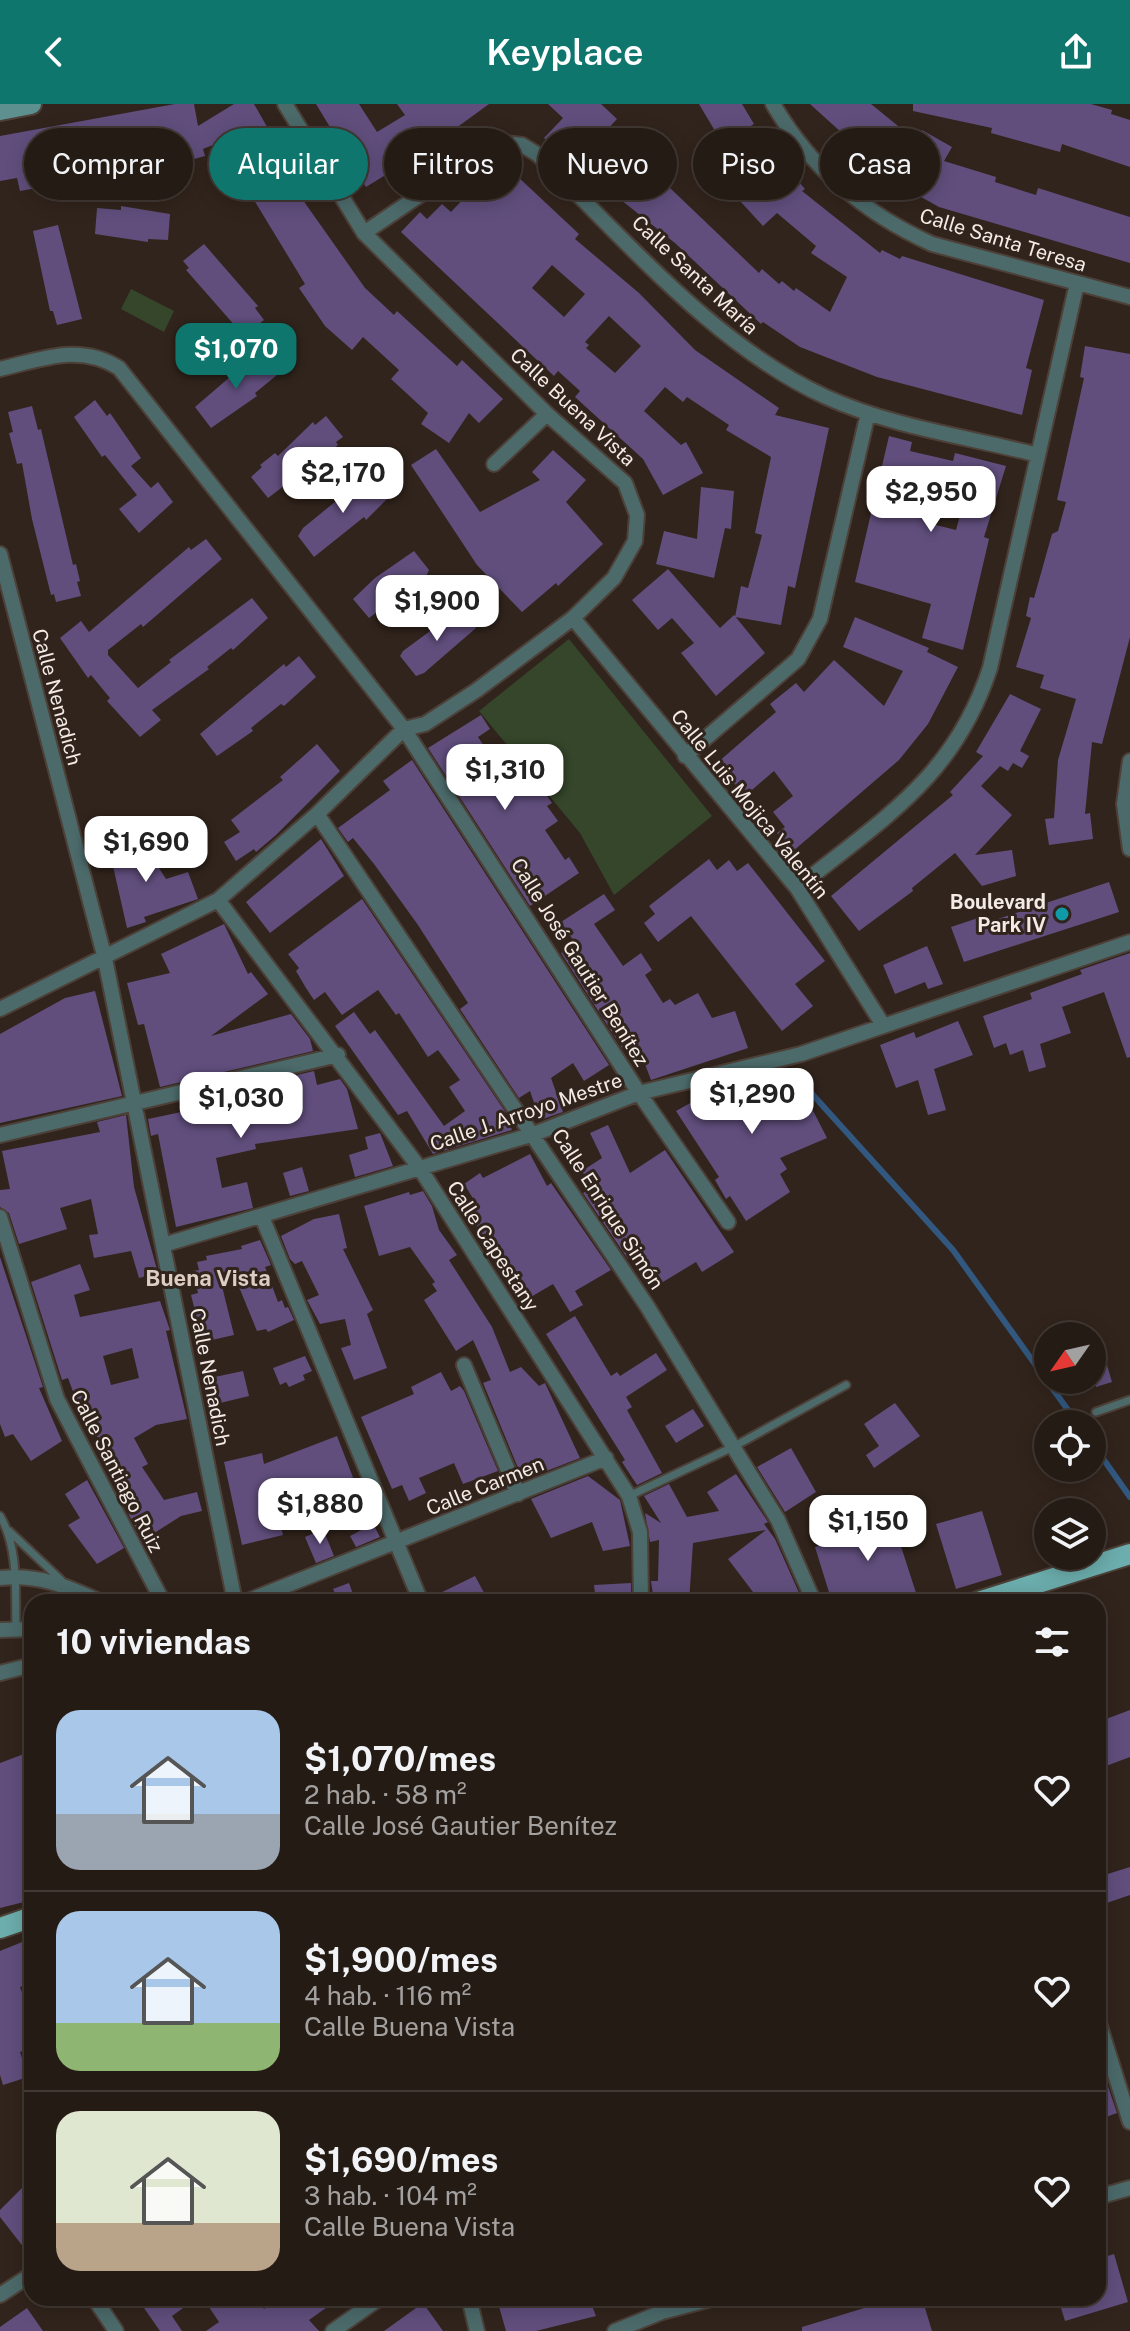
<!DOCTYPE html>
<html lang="es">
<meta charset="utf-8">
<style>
body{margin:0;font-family:"Public Sans",sans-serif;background:#2d241e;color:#f1f3f6;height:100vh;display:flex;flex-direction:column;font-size:30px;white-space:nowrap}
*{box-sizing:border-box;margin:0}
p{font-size:26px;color:#a3a1a0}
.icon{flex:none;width:44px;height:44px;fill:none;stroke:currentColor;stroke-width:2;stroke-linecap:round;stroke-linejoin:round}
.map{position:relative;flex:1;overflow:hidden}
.details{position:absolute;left:24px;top:1490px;width:1082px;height:712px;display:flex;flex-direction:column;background:#251b15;border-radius:24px;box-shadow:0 4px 20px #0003,0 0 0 2px #423934}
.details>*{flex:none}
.hud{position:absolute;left:24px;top:24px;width:1082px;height:72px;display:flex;gap:16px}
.needle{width:52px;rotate:236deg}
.tools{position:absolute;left:1034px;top:1218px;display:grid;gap:16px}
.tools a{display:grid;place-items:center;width:72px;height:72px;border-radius:50%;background:#251b15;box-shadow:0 4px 20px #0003,0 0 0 2px #423934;font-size:40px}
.price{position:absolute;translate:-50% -68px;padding:0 18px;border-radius:16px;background:#fff;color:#222;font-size:26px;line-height:52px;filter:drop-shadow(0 2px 4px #0008)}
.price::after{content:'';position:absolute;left:50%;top:48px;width:24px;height:18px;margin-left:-12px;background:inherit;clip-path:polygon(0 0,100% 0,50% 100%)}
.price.current{background:#0f766e;color:#fff}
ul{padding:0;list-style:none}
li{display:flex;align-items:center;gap:24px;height:200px;padding:0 32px}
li+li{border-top:2px solid #423934}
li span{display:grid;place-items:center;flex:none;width:224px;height:160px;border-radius:24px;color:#555}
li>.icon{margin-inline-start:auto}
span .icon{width:96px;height:96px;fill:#fffc;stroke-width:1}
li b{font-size:34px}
h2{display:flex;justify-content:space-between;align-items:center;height:96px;padding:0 32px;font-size:34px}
.tag{padding:0 28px;border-radius:36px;background:#251b15;box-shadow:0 4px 20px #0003,0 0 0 2px #423934;font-size:28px;line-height:72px}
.tag.current{background:#0f766e;color:#fff}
header{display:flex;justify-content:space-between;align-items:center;height:104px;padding:0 32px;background:#0f766e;color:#fff;font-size:36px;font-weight:600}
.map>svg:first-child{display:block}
.green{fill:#35462a}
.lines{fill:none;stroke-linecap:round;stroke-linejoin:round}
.stream{stroke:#325880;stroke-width:6}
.building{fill:#614e7d;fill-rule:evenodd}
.lane-casing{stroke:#4c4038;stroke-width:11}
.street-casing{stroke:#4c4038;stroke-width:18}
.secondary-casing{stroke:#4c4038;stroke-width:24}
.primary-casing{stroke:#4c4038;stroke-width:24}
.lane{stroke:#4c6a6a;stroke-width:7}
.street{stroke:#4c6a6a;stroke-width:14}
.secondary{stroke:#5f9090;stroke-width:20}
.primary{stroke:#6cadad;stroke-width:20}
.culture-dot{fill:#0f9aa8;stroke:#31241c;stroke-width:3}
.labels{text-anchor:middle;stroke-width:6;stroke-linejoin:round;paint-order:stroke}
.street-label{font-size:20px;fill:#f4ebe6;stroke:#31241c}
.poi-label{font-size:20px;font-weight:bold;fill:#f4ebe6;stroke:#31241c;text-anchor:end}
.neighbourhood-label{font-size:22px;font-weight:bold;fill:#decdc2;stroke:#31241c}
</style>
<header><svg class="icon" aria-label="back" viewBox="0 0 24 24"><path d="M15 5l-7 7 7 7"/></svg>Keyplace<svg class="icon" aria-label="share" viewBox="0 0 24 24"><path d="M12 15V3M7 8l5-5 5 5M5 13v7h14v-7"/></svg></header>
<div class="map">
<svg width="1130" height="2227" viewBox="0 0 1130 2227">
<rect width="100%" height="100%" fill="#31241c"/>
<!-- green -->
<path class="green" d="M131,185L174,207L164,228L121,205Z
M569,535L712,712L614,791L580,729L479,607Z"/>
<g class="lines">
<!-- stream -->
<path class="stream" d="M794,970L953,1146L1078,1320
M1092,1339L1130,1393"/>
</g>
<!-- building -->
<path class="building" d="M175,0H194L198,22L234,0H254L289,61L286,63L305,99L365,184L394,211L397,207L457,262L462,256L503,295L479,319L469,309L449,339L421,320L428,309L391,275L399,266L363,233L352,246L325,222L299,184L305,180L251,91L260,85L228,35L203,45L205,52L180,59L127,67L124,48L79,57L81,76L20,87L17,74L0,77V32Z
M316,0H359L377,28L405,11L397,0H489L426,46L366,83Z
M548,0H601L617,15L603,30L640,66L646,59L672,81L670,84L759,169L762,165L779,180L782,177L794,187L796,184L830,208L847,173L811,149L816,142L777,109L763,122L728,84L721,88L706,63L728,49L699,0H742L754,20L749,23L775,64L781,58L805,85L802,87L880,149L882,146L900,155L902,152L1044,196L1026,264L1032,266L1022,311L877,273L800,243L763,218L761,220L675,139L616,92L563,42L558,47L544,34L563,14Z
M810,0H871L919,39L922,26L952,43L944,57L996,73L995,78L1036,91L1038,84L1130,113V159L939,103L898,80L903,72L871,53L866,59L837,36L842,29Z
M913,0H1091L1112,6L1111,10L1130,16V63L1062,40L1060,48L991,29L992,24L913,7Z
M500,56L579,130L575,135L639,189L695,246L779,304L775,311L829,324L795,484L788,482L781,521L735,513L741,482L748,484L762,431L755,429L771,353L726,326L729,321L687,293L683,298L665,283L644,307L681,341L686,338L703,369L663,391L643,355L575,293L580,287L558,267L554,272L401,128L420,108L427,115L442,100L451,108ZM552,161L585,190L564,213L532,184ZM609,212L641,242L615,269L586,244L589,241L585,238Z
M121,102L170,110L168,136L148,135V138L95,130L97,104L121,106Z
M58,121L82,215L57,221L53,207H50L33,127Z
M204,140L258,202L255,204L264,216L244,232L186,166L189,164L183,157Z
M1085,242L1130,250V533L1102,640L1092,638L1085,710L1090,709L1093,735L1049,741L1045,715L1054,714L1058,656L1076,595L1040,584L1044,571L1016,563L1031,514L1026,512L1030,493L1034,494L1052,430L1058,427L1066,398L1057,396L1084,274L1080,273Z
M259,248L277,271L255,289L257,292L211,324L195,303Z
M95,296L107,312L110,309L141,354L131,362L151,384L158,378L173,398L139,429L119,405L137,391L105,351L102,353L74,313Z
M32,302L38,326L41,325L73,461L76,460L80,477L77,478L81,492L56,498L54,490L51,491L32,415L22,359L17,360L9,329L13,328L8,308Z
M326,312L343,333L336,338L338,341L268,394L251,373L262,363L260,361L275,349L278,352L313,318L315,321Z
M889,332L912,338L910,347L953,357L955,349L1006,362L984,433L989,435L963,546L922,534L931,500L855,478ZM935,373L968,382L956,426L924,418Z
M436,345L480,408L540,376L532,368L553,346L586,376L566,398L603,440L558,482L556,479L522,508L477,461L411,361Z
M374,372L390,392L366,416L364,413L314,453L298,432L303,424L363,375L366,378Z
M701,383L734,387L731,425L725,424L714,474L656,460L664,427L697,435Z
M206,435L222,455L143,523L141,520L108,546V551L138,584L171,558L169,556L252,494L268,514L233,546L231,544L207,563L209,565L152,606L161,616L140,633L107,597L110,594L91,571L88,574L60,534L81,517L89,528L189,443L191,446Z
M414,447L429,466L426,472L369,514L353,495L375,474Z
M668,465L720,524L734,511L765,549L716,592L681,549L694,539L672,514L658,526L632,496Z
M460,505L476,524L424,569L416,572L400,552L403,547Z
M855,513L929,544L927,548L958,563L928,620L899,656L792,748L777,729L785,723L773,708L793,692L774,667L745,692L717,659L776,608L770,600L796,579L804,588L834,556L884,602L903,567L843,543Z
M299,552L316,573L284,602L281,600L251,624L253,627L217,652L200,630L284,560L286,563Z
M1010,590L1041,605L1020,647L1029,652L1022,664L1013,659L1008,667L1000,662L981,682L1012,711L975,751L1012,746L1016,772L982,782L955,749L912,784L913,787L859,827L831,792L953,691L950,688L983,652L976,648Z
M481,611L490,625L478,633L494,657L503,651L528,690L540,682L552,699L547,702L558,717L545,726L565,756L569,753L579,769L530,802L428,644Z
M317,640L340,667L276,731L256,748L254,745L236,757L224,738L240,728L231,716L283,676L280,673Z
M412,656L609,961L584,977L573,959L551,974L563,1008L540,1016L530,987L519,994L460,905L468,899L418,821L374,760L353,734L348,738L338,724L390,686L383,677Z
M321,735L344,772L270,829L246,798Z
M123,736L125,740L131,739L132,742L141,740L146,757L155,758L166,775L188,768L198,795L144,813L146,818L127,824L108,740Z
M709,755L717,766L729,756L737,767L748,759L825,857L795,880L813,902L782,927L691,812L658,838L644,819L655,810L649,802Z
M1109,778L1119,808L964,858L951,823L978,814L980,821Z
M604,790L615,806L594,820L623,862L641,849L652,866L645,871L663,899L670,895L675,901L698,889L712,914L735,907L748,944L651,976L637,939L624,947L561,849L575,839L561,818Z
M362,795L504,1006L512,1026L433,1050L407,1007L398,1011L335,922L354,908L370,930L375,926L444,1022L465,1007L449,983L460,976L438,946L428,953L399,909L396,911L378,886L342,911L325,888L314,896L306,884L296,867L299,864L288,850Z
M224,820L248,870L251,868L268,890L211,932L291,910L310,935L313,947L160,983L144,920L138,921L127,879L170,869L161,850Z
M927,842L943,880L928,885L925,878L895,890L883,861Z
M1130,849V953L1127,954L1104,888L1062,903L1071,929L1040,940L1046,963L1029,968L1023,946L1010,951L1006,939L994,944L983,912L1032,895L1030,889L1082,870L1080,866Z
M95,887L122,992L0,1019V930L65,894Z
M958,917L973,951L934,965L946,1006L928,1011L918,976L896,984L880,941L914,928L916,934Z
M785,964L796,996L806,993L827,1034L780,1054L787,1065L780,1070L790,1088L746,1117L730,1092L726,1095L715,1076L719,1073L676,1007L728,978L745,974L747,977Z
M314,967L317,981L340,975L347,985L358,1025L255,1040L256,1045L216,1054L222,1084L247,1078L253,1104L176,1123L158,1030L151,1032L148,1015L276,988L272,977Z
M126,1011L134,1083L158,1169L139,1174L131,1147L94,1154L89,1131L98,1130L91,1095L60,1104L67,1125L19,1140L9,1109L0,1103V1086L10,1085L2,1047L100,1028L97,1018Z
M608,1021L630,1069L665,1046L734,1148L702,1168L696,1158L653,1184L636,1156L628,1155L583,1089L592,1084L582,1067L602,1054L590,1029Z
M380,1029L393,1062L355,1073L349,1051L368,1045L365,1033Z
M530,1050L547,1082L551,1079L611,1166L575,1187L583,1201L570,1208L553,1180L524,1197L466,1105L476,1099L464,1080L480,1069L483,1074Z
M302,1063L309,1087L290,1092L283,1069Z
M423,1087L432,1102L439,1126L457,1151L449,1156L492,1223L510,1268L521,1263L539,1282L545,1279L580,1354L523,1376L483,1279L491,1276L473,1236L456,1247L446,1231L424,1196L437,1187L432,1180L435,1178L410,1143L379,1152L364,1102L409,1088L410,1091Z
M339,1110L347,1144L343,1145L373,1206L367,1210L387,1264L354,1276L341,1244L351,1241L345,1215L320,1220L307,1196L319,1191L302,1157L295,1160L290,1155L281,1132L314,1115Z
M260,1136L271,1161L265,1163L278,1198L282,1196L285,1204L288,1203L294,1216L268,1228L266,1225L257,1227L232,1166L219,1170L234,1231L203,1238L191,1191L198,1189L193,1167L199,1166L197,1158L207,1156L206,1152L242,1145L241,1142Z
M0,1153L43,1283L39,1284L62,1337L31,1357L13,1330L5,1333L0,1320Z
M80,1160L90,1186L74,1191L80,1213L160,1197L170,1226L166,1227L187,1315L156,1321L134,1334L148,1360L142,1363L164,1396L197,1388L202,1407L181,1412L148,1433L146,1431L141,1434L128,1409L107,1364V1359L111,1356L90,1321L86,1323L68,1274L62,1276L31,1178ZM132,1244L139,1274L111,1281L103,1252Z
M575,1212L611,1272L617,1268L620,1272L656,1249L667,1266L626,1293L632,1303L627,1306L662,1369L637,1381L622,1358L625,1356L546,1230Z
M305,1252L312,1267L303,1271L305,1276L289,1283L286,1278L280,1281L273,1264Z
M1107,1261L1112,1278L1096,1283L1092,1265Z
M243,1267L249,1292L216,1300L210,1274Z
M441,1268L451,1287L460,1282L464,1287L498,1367L463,1380L454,1359L419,1374L426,1389L409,1397L402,1381L392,1385L361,1313L414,1290L411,1283Z
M895,1299L920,1332L874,1364L866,1351L879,1342L864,1320Z
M693,1305L704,1322L676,1339L665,1322Z
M337,1332L359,1389L313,1407L306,1388L274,1396L283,1431L242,1441L224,1358L262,1349L264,1360Z
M791,1344L816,1388L785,1408L757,1363Z
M736,1370L768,1418L764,1420L775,1435L800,1491L783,1498H738L753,1488L728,1455L766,1426L693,1439L689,1498H654L651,1477H658L659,1436L650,1438L645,1409L661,1419L644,1392L669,1380L687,1413L719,1407L707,1388Z
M588,1372L620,1396L630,1442L603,1447L592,1418L551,1434L531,1395Z
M87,1376L124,1444L97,1460L68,1421L80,1414L65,1390Z
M886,1396L919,1498H832L815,1443L868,1426L861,1404Z
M982,1407L1002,1471L956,1485L936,1420Z
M373,1420L380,1433L356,1443L350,1432Z
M323,1425L334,1452L316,1459L305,1433Z
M475,1472L489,1498H431L430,1494Z
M349,1479L356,1498H339L333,1485Z
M631,1479V1496L596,1498L594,1481Z
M1130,1606V1653L1098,1665V1618Z
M32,1647V1796L0,1804V1659Z
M1130,1763V1791L1098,1802V1773Z
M32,1834V1879L20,1883L32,1915V1944L20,1948L28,1973L3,1981L0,1971V1847Z
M1098,1953L1117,2009L1098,2016Z
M32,2074V2154L0,2113V2106Z
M1114,2150L1128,2198L1065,2217L1058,2194H1098V2155Z
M137,2194H197L172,2212L182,2227H160Z
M203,2194H256L264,2205L278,2194H340L309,2216L319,2227H206L219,2218Z
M512,2194L515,2202L539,2194H589L596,2212L536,2227H506L498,2199Z
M897,2194H922L932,2227H802V2223Z
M423,2199L443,2227H384Z
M27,2204L43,2227H0V2223Z"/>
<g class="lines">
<defs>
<path id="lane" d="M1096,1308L1130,1296
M629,1392L733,1343L846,1281
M0,1412C19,1444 15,1488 16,1524
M9,1427L61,1476"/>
<path id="street" d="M773,0C811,65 864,109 932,140L1130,193
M364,129L498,38L522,41L537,50C624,134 716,243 826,293C892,323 969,333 1038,351
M0,265C42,255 80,239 119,264L404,625L639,989L728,1118
M494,360L547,310
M0,450L105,855L235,1498
M573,514L797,784L883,921
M685,652L798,555L820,515L868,309
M1130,657L1124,700L1130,745
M317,710L647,1202L778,1416L814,1498
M797,784C883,714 954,674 990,564L1077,179
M218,796L421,1066L629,1392L640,1428L641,1498
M0,905L218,796L317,710L404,625L425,620L477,586L573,514L614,474L635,437L637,411L625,379L547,310L364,129L285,0
M0,1031L338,951
M0,1113L57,1295L163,1498
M262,1113L421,1498
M163,1141L534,1030L639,989L801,950L1130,838
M464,1261L518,1390
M0,1474C39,1470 66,1482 101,1498
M245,1498L606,1354
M0,1526L32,1525
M0,1569L32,1561
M1098,1916L1130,2018
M1098,2093L1130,2084
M0,2191L32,2170
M94,2194L116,2227
M469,2194L477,2227
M333,2227L380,2194
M615,2227L662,2208L715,2194"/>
<path id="secondary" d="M0,6L31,0"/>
<path id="primary" d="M978,1498L1130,1450
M0,1824L32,1813"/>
</defs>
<!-- lane casing -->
<use href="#lane" class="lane-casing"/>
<!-- street casing -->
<use href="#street" class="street-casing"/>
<!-- secondary casing -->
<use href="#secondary" class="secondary-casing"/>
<!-- primary casing -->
<use href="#primary" class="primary-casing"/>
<!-- lane -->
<use href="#lane" class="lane"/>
<!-- street -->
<use href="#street" class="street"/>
<!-- secondary -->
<use href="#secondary" class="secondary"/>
<!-- primary -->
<use href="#primary" class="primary"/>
</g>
<!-- markers -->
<circle class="culture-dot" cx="1062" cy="810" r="8"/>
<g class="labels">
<!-- street labels -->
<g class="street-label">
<text transform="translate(1003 136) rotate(17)" y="7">Calle Santa Teresa</text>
<text transform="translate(695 171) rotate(43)" y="7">Calle Santa María</text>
<text transform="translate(573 303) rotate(43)" y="7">Calle Buena Vista</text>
<text transform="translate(57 593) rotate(75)" y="7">Calle Nenadich</text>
<text transform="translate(750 700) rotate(51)" y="7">Calle Luis Mojica Valentín</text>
<text transform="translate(580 858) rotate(58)" y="7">Calle José Gautier Benítez</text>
<text transform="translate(526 1008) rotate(-19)" y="7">Calle J. Arroyo Mestre</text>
<text transform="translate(608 1105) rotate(57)" y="7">Calle Enrique Simón</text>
<text transform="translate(493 1142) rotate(57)" y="7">Calle Capestany</text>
<text transform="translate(210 1273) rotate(79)" y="7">Calle Nenadich</text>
<text transform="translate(117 1367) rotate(63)" y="7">Calle Santiago Ruiz</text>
<text transform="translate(485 1382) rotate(-22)" y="7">Calle Carmen</text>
</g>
<!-- poi labels -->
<g class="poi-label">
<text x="1046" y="805">Boulevard<tspan x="1046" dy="23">Park IV</tspan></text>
</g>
<!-- neighbourhood labels -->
<g class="neighbourhood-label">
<text x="208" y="1182">Buena Vista</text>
</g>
</g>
</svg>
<div class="tools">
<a><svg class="needle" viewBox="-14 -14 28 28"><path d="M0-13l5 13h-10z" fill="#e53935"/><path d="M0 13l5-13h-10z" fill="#a3a1a0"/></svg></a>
<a><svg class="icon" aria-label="locate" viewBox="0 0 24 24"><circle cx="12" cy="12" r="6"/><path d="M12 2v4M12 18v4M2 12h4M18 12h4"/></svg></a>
<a><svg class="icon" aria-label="layers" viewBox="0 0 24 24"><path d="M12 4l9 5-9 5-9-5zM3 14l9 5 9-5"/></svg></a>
</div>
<b class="price current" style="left:236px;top:287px">$1,070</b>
<b class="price" style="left:343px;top:411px">$2,170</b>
<b class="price" style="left:931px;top:430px">$2,950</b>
<b class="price" style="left:437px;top:539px">$1,900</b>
<b class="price" style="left:505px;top:708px">$1,310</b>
<b class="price" style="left:146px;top:780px">$1,690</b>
<b class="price" style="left:752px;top:1032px">$1,290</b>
<b class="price" style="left:241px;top:1036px">$1,030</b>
<b class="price" style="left:320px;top:1442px">$1,880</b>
<b class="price" style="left:868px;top:1459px">$1,150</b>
<div class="hud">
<a class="tag">Comprar</a>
<a class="tag current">Alquilar</a>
<a class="tag">Filtros</a>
<a class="tag">Nuevo</a>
<a class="tag">Piso</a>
<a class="tag">Casa</a>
</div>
<section class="details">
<h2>10 viviendas<svg class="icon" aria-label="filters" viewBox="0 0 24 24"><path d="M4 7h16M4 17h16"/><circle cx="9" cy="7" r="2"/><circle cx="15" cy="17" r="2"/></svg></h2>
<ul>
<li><span style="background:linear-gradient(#a9c7e8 65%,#9aa5b1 0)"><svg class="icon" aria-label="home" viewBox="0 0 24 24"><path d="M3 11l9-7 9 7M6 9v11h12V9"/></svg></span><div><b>$1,070/mes</b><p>2 hab. · 58 m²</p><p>Calle José Gautier Benítez</p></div><svg class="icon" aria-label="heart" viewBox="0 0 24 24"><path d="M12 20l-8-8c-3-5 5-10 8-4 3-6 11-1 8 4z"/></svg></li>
<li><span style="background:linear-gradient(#a9c7e8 70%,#8fb573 0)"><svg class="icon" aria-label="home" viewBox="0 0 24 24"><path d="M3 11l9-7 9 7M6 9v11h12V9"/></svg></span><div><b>$1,900/mes</b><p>4 hab. · 116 m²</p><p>Calle Buena Vista</p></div><svg class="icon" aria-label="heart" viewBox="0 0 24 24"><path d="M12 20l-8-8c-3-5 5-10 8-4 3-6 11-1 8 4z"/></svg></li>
<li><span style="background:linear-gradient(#dfe7d0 70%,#b9a48a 0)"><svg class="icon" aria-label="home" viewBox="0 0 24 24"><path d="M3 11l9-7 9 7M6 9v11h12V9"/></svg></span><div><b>$1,690/mes</b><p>3 hab. · 104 m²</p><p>Calle Buena Vista</p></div><svg class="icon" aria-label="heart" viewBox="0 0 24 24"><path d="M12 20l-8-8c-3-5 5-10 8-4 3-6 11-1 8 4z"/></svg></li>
</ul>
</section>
</div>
